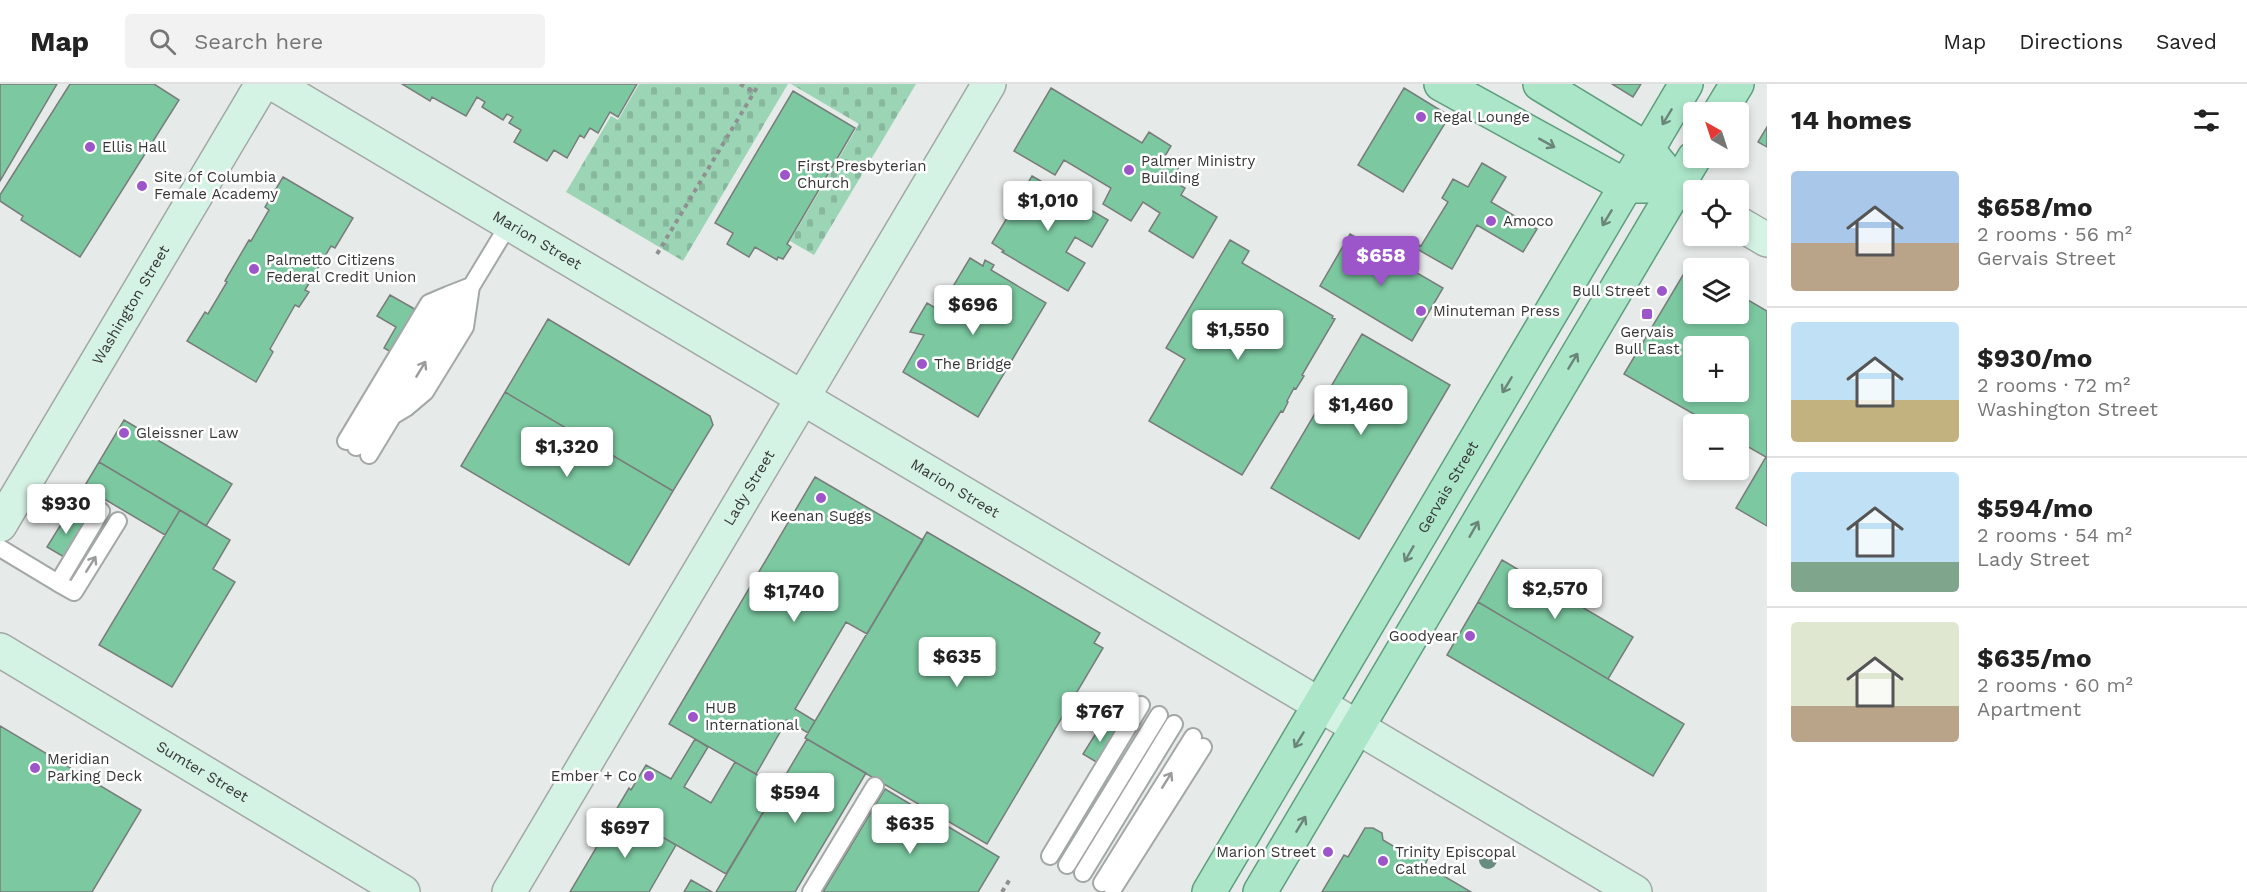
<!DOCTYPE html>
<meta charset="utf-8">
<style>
body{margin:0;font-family:"Work Sans",sans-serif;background:#f2f2f2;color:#222;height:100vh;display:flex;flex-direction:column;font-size:22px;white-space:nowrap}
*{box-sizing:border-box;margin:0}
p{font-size:20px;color:#767676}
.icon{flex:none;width:33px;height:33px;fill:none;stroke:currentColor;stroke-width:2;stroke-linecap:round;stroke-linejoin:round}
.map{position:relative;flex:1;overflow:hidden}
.panel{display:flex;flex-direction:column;background:#fff;width:480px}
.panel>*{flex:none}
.needle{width:39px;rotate:321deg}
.tools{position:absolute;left:1683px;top:18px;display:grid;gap:12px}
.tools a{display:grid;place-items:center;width:66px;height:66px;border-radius:6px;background:#fff;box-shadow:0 3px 9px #0003;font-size:30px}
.price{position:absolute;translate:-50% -51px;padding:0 14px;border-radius:6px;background:#fff;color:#222;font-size:20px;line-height:39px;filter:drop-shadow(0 2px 3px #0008)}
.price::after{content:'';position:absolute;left:50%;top:36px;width:18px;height:14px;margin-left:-9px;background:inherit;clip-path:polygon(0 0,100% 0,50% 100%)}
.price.selected{background:#9d56ca;color:#fff}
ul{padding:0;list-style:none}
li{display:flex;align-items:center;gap:18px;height:150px;padding:0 24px}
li+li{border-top:2px solid #e0e0e0}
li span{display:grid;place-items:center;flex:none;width:168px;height:120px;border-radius:6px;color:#555}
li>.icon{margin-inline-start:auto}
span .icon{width:72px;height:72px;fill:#fffc;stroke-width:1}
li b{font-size:26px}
h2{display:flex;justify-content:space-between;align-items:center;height:72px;padding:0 24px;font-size:26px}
header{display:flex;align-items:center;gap:36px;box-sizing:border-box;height:84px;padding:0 30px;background:#fff;border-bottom:2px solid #e0e0e0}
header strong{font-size:28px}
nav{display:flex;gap:33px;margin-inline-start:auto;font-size:21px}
.search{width:420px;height:54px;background:#f2f2f2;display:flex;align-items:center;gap:15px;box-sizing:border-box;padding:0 21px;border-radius:6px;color:#767676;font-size:22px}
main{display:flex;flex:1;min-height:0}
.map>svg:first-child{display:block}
.cemetery{fill:url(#cemetery-stones)}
.building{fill:#7cc9a1;stroke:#787c7a;stroke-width:1.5;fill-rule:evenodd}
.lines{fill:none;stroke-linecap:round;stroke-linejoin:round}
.lane-casing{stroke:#a3a7a5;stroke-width:20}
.secondary-casing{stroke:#a3a7a5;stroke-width:36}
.primary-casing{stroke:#5e9e7e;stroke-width:36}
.path{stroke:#8f9190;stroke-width:4;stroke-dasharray:4.5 4.5;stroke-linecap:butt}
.lane{stroke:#fff;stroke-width:16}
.secondary{stroke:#d5f3e4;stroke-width:33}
.primary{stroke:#ace6c9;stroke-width:33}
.tree{fill:#688c7e}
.oneway{stroke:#6b8678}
.oneway2{stroke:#9a9b9a}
.poi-dot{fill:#9d56ca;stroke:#fff;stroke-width:2}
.labels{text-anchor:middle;stroke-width:5;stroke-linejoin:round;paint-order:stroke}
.poi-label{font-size:15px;fill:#363736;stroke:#fff;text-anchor:start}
.street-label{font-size:15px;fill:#363736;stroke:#fff}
</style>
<header>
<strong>Map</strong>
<div class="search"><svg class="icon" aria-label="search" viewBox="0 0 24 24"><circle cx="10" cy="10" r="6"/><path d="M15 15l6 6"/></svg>Search here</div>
<nav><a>Map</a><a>Directions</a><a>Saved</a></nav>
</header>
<main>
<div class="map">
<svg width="1767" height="808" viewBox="0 0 1767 808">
<defs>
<pattern id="cemetery-stones" width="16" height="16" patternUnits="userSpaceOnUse" patternTransform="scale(1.5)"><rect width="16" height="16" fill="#9cd5b6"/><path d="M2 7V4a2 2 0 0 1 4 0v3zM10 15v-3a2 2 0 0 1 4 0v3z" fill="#87b79d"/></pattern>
</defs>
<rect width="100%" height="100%" fill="#e6eae8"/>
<!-- cemetery -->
<path class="cemetery" d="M639,0H788L683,177L566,108L611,32L618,36Z
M791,0H916L814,171L790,157L859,40Z"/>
<!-- building -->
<path class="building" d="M0,0H57L0,97Z
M70,0H154L179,16L80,173L21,136L23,132L0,117V111Z
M402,0H637L618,33L610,28L598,49L590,44L584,54L580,51L567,74L554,66L547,77L514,58L521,46L509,39L513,33L507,30L503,36L482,23L485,18L477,13L466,32L432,13L430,17Z
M1612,0H1641L1633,13Z
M1051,4L1142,59L1149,48L1171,62L1165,72L1180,81L1171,96L1185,104L1181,111L1217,133L1193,174L1149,147L1160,129L1143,118L1131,137L1103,120L1111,104L1064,76L1055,91L1014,67Z
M1404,4L1445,29L1442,34L1447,36L1403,108L1358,81Z
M793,7L855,44L787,160L791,163L783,175L778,173L777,176L755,163L749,173L727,160L733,149L715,139Z
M1767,43V63L1758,58Z
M1482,79L1506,93L1491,118L1537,145L1523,168L1477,141L1452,185L1417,165L1419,161L1421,162L1448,118L1442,114L1453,95L1468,103Z
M1032,92L1108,136L1092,163L1075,153L1066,168L1085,179L1068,207L1002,168L1004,167L992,159Z
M283,93L353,134L335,164L331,162L305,206L309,208L299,223L295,221L270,265L273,268L256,298L187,257L205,228L208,230L227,198L225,197L249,156L251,157L269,126L265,123Z
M1350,150L1443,204L1412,257L1320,202Z
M1230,156L1249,167L1242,179L1333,232L1332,234L1335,235L1302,291L1304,292L1296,305L1294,304L1287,317L1288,318L1283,328L1281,327L1242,391L1149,337L1185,275L1166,264Z
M970,174L983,182L985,176L994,181L991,186L1046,219L978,333L903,288L924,251L910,248L927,219L939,226Z
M1689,181L1695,184L1694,230H1738V210L1767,227V442L1736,424L1766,373L1738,357V340H1711L1624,290ZM1694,262H1738V308H1694Z
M390,211L455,248L430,290L384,264L396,243L377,232Z
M548,235L710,332L713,341L673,407L505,308Z
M1362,250L1450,301L1359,455L1271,404Z
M505,308L673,407L629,481L461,382Z
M124,336L232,400L206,442L99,378Z
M99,378L180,426L165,451L84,403Z
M815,393L923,456L867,550L846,538L795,625L815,637L808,649L787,636L756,690L669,640Z
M180,426L230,456L213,485L235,498L172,603L99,561Z
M68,429L85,439L64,473L47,463Z
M927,448L1100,549L1094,559L1103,564L987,760L805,654Z
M1502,476L1633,553L1608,595L1478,518Z
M1478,518L1684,640L1653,692L1447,571Z
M1103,638L1117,647L1098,679L1083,670Z
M0,642L141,726L92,808H0Z
M695,655L708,663L684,703L711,719L735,678L778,703L726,790L616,726L629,704L631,706L646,681L671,695Z
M807,655L866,689L795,808H716Z
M885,705L999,773L978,808H823Z
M618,727L676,761L649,808H570Z
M1365,744H1373L1382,749L1383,756L1408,771L1412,765L1428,774L1425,781L1471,808H1322L1344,771L1348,773Z
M691,796L712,808H684Z"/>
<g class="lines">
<defs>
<path id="lane" d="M346,357L429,219L448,211
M356,363L448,211L471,202L465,243L425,308L406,324L391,333
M369,371L509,140
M0,464L58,499L101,427
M58,499L74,508L118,437
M1050,772L1141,621
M1067,781L1159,631
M1083,789L1174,640
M1102,799L1193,653
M1113,805L1203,663
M811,808L875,702"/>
<g id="secondary">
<path id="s1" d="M274,0L1635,808"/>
<path d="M1738,139L1767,156"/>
<path id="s2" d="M0,441L262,0"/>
<path id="s3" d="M0,566L403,808"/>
<path id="s4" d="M509,808L989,0"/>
</g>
<g id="primary">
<path d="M1441,0L1626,102H1647"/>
<path d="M1540,0L1647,65L1661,82"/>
<path d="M1720,28L1737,0"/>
<path id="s5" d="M1209,808L1686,0"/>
<path d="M1260,808L1694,74"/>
</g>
</defs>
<!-- lane casing -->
<use href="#lane" class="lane-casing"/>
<!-- secondary casing -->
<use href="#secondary" class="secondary-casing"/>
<!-- primary casing -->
<use href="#primary" class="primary-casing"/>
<!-- path -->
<path class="path" d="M740,0L754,8
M657,170L759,0
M1002,808L1010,795"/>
<!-- lane -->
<use href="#lane" class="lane"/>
<!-- secondary -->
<use href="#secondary" class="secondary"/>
<!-- primary -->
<use href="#primary" class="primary"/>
</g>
<!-- trees -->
<circle class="tree" cx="1488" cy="776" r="9"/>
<!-- one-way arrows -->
<defs><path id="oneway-shaft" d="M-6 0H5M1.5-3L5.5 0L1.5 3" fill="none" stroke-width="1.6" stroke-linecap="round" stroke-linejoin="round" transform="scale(1.5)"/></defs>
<g class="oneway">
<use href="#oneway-shaft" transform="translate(1667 33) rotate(121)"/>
<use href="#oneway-shaft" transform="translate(1547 59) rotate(29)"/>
<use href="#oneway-shaft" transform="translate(1607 134) rotate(121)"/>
<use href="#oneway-shaft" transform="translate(1573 277) rotate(-59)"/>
<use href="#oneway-shaft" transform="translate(1507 301) rotate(121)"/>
<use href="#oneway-shaft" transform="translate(1474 445) rotate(-60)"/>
<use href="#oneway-shaft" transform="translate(1409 470) rotate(120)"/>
<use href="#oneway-shaft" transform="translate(1299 656) rotate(121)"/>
<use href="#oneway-shaft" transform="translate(1301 740) rotate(-59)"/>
</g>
<g class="oneway2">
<use href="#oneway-shaft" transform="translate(421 285) rotate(-59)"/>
<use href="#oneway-shaft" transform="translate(91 480) rotate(-58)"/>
<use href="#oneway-shaft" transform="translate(1167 696) rotate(-58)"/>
</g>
<!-- markers -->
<g class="poi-dot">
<circle cx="1421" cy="33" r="6"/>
<circle cx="90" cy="63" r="6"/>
<circle cx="1129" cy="86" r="6"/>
<circle cx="785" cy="91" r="6"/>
<circle cx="142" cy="102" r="6"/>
<circle cx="1491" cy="137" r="6"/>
<circle cx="254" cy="185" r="6"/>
<circle cx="1662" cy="207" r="6"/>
<circle cx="1421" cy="227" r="6"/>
<rect x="1641" y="224" width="12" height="12" rx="3"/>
<circle cx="922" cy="280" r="6"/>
<circle cx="124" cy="349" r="6"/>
<circle cx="821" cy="414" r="6"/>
<circle cx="1470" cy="552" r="6"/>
<circle cx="693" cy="633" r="6"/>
<circle cx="35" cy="684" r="6"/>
<circle cx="649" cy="692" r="6"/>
<circle cx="1328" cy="768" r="6"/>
<circle cx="1383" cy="777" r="6"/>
</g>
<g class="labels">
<!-- poi labels -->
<g class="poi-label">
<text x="1433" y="38">Regal Lounge</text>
<text x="102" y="68">Ellis Hall</text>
<text x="1141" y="82">Palmer Ministry<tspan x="1141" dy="17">Building</tspan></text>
<text x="797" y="87">First Presbyterian<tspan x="797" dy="17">Church</tspan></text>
<text x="154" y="98">Site of Columbia<tspan x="154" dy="17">Female Academy</tspan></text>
<text x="1503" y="142">Amoco</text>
<text x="266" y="181">Palmetto Citizens<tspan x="266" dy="17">Federal Credit Union</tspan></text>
<text x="1650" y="212" text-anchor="end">Bull Street</text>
<text x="1433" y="232">Minuteman Press</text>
<text x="1647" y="253" text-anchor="middle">Gervais<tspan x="1647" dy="17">Bull East</tspan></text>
<text x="934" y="285">The Bridge</text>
<text x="136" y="354">Gleissner Law</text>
<text x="821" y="437" text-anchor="middle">Keenan Suggs</text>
<text x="1458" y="557" text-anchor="end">Goodyear</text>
<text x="705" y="629">HUB<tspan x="705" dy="17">International</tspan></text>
<text x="47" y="680">Meridian<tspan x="47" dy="17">Parking Deck</tspan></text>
<text x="637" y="697" text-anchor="end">Ember + Co</text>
<text x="1316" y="773" text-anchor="end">Marion Street</text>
<text x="1395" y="773">Trinity Episcopal<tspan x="1395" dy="17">Cathedral</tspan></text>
</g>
<!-- street labels -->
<g class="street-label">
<text dy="5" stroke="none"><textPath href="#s1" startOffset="306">Marion Street</textPath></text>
<text dy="5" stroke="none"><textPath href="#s2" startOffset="256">Washington Street</textPath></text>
<text dy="5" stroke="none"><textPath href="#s4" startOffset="470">Lady Street</textPath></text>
<text dy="5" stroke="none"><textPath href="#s1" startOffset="792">Marion Street</textPath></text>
<text dy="5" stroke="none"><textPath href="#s5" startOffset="470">Gervais Street</textPath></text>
<text dy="5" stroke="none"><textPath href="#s3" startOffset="236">Sumter Street</textPath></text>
</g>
</g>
</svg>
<div class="tools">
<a><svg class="needle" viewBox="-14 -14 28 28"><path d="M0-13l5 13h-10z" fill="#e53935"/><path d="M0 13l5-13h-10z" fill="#767676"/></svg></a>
<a><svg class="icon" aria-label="locate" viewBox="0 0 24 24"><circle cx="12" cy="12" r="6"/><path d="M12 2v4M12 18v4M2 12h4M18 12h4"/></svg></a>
<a><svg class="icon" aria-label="layers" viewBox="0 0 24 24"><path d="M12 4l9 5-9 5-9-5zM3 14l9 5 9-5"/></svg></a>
<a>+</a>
<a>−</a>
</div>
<b class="price" style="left:1048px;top:148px">$1,010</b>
<b class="price selected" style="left:1381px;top:203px">$658</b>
<b class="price" style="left:973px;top:252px">$696</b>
<b class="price" style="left:1238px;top:277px">$1,550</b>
<b class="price" style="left:1361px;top:352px">$1,460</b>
<b class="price" style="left:567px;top:394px">$1,320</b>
<b class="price" style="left:66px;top:451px">$930</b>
<b class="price" style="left:1555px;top:536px">$2,570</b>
<b class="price" style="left:794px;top:539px">$1,740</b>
<b class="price" style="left:957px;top:604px">$635</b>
<b class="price" style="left:1100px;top:659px">$767</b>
<b class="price" style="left:795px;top:740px">$594</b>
<b class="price" style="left:910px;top:771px">$635</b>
<b class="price" style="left:625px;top:775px">$697</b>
</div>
<section class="panel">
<h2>14 homes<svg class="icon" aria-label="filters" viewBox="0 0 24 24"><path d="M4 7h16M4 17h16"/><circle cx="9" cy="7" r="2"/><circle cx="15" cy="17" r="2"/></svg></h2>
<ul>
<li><span style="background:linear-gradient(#a9c7e8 60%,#b9a48a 0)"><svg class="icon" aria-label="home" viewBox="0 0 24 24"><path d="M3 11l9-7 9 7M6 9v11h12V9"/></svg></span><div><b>$658/mo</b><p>2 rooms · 56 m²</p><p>Gervais Street</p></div></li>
<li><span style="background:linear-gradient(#bfe0f5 65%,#c2b280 0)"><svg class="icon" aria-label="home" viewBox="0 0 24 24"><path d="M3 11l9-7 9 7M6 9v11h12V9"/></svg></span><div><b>$930/mo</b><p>2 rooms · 72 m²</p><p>Washington Street</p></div></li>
<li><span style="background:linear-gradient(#bfe0f5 75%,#7fa58c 0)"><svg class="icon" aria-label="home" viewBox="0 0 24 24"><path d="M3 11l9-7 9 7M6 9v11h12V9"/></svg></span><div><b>$594/mo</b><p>2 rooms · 54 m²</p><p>Lady Street</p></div></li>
<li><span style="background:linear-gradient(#dfe7d0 70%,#b9a48a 0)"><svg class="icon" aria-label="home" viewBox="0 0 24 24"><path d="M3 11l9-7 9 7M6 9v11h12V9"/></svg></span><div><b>$635/mo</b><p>2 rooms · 60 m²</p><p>Apartment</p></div></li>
</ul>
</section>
</main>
